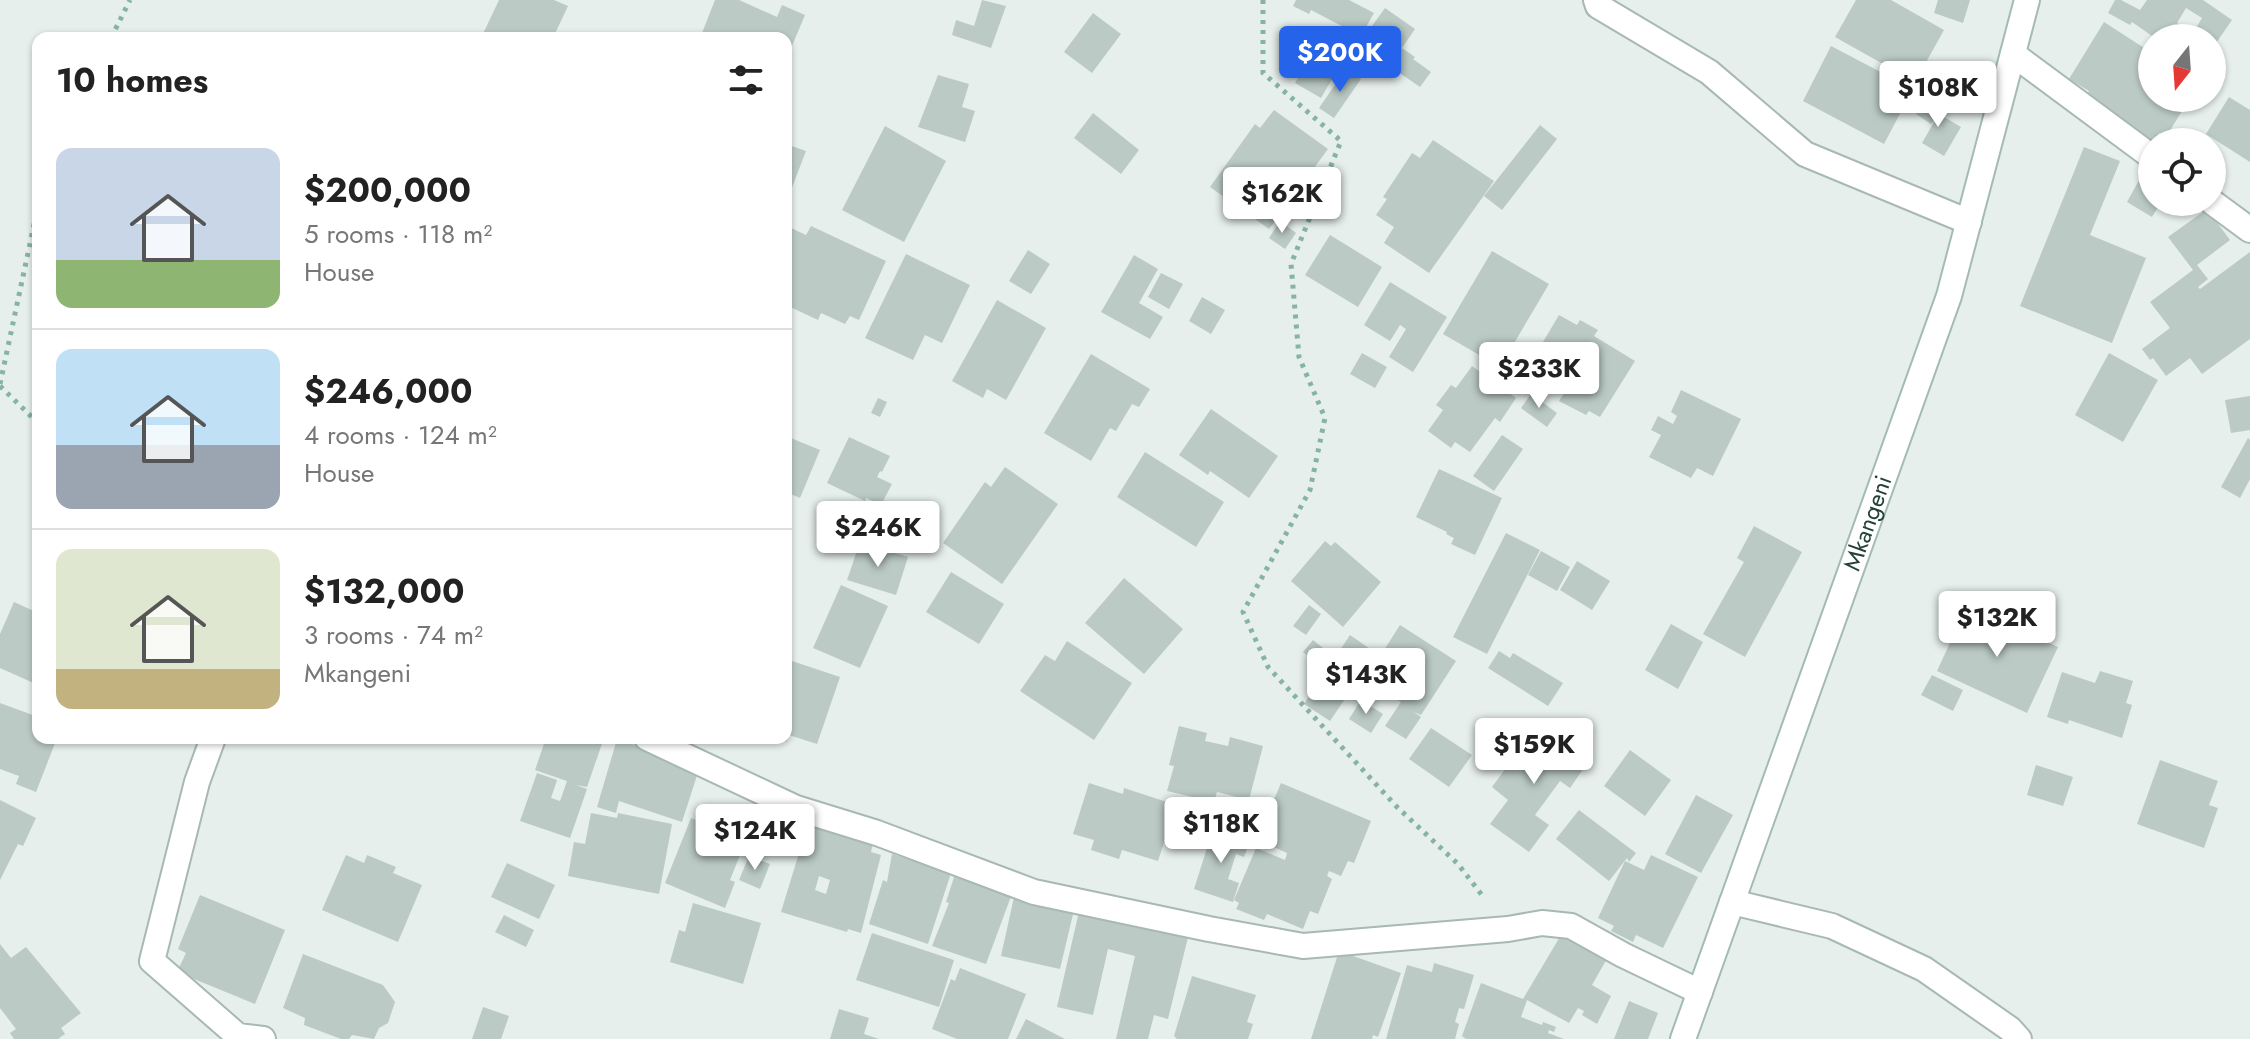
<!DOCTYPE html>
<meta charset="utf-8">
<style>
body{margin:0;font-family:Jost,sans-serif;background:#f2f2f2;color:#222;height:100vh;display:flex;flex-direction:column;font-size:30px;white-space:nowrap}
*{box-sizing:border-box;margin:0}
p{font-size:26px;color:#767676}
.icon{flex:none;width:44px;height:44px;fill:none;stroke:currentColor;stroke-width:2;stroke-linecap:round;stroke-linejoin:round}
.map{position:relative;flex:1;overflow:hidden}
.details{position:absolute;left:32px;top:32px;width:760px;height:712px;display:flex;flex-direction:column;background:#fff;border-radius:16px;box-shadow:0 2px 6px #0004}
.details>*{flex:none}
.needle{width:52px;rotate:197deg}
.buttons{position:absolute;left:2138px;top:24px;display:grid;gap:16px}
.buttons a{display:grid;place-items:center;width:88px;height:88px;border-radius:50%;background:#fff;box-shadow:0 2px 6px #0004;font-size:40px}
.price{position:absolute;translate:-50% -68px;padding:0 18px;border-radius:8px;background:#fff;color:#222;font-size:26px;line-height:52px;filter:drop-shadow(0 2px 4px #0008)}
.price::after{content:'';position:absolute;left:50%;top:48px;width:24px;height:18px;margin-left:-12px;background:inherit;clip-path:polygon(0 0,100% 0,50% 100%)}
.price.current{background:#2563eb;color:#fff}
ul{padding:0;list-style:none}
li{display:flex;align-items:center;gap:24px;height:200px;padding:0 24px}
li+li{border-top:2px solid #e0e0e0}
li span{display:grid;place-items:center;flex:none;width:224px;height:160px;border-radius:16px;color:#555}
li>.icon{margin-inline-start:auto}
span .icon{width:96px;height:96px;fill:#fffc;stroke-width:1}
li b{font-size:34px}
h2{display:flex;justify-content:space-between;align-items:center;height:96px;padding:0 24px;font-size:34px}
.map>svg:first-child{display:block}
.building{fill:#bbcac4;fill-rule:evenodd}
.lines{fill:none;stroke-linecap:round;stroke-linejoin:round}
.street-casing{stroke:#a8b8b2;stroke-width:28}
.secondary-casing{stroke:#a4bbb3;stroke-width:28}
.path{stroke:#86b3a5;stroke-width:5;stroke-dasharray:4 6;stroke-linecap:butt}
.street{stroke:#fff;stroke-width:24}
.secondary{stroke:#fff;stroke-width:24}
.labels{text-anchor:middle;stroke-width:6;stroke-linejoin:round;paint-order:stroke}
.street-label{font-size:24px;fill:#24423a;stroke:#f7fbf9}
</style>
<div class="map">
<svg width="2250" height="1039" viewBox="0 0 2250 1039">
<rect width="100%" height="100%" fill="#e6efeb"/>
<!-- building -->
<path class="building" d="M499,0H554L568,6L553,38H481Z
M715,0H739L777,17L782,5L805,15L786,60V38H700Z
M982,0L1006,6L991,48L952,35L956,20L974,26Z
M1296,0H1349L1374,13L1361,36L1311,10L1309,14L1293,6Z
M1856,0H1891L1944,30L1915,82L1835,37Z
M1938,0H1970L1963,23L1934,13Z
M2115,0H2121L2140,10L2147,0H2203L2232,20L2212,49V38H2155L2132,22L2130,25L2108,13ZM2186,8L2202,18L2193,33L2177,23Z
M1385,8L1415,29L1402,48L1415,57L1413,59L1431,72L1420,87L1388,65L1386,69L1356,48Z
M1093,13L1121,34L1092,73L1064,52Z
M2104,22L2152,53V98H2190L2166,137L2159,133L2152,144L2081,104L2089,91L2069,79Z
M1325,33L1350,48L1321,98L1295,83Z
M1831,46L1913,89L1884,144L1803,101Z
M1346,69L1361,79L1334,118L1319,108Z
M938,75L969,84L962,107L975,111L965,142L918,127Z
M2229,97L2250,110V162L2206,134Z
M1927,99L1941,110L1939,114L1961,127L1944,156L1922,143L1938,115L1931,124L1916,114Z
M1274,110L1328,149L1269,229L1210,187L1255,124L1260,128Z
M1093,113L1139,150L1121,174L1074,138Z
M1540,125L1557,139L1502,210L1484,196Z
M885,126L946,161L904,242L842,210Z
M1433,140L1494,181L1429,273L1384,243L1394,227L1376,215L1387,199L1383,197L1412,153L1420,158Z
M786,144L806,151L786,203Z
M2084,147L2120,161L2090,235L2146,258L2112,343L2020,306Z
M2143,173L2152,178V202H2161L2152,217L2127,202Z
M2207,209L2230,240L2197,265L2208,279L2198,287L2200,289L2250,252V339L2202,374L2190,358L2166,376L2153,358L2150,360L2142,349L2170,328L2150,302L2193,270L2168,237Z
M1280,221L1296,233L1285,249L1269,238Z
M811,226L886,261L859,320L850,316L845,324L821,313L818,320L786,305V234L789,227L806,235Z
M1330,235L1382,267L1358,307L1305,275Z
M1028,250L1050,264L1031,294L1009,281Z
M1492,251L1549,284L1500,367L1443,334Z
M906,254L970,285L942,343L925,335L913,360L865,338Z
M1134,255L1158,269L1139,303L1163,317L1150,339L1101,312Z
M1161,273L1183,284L1169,309L1148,297Z
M1390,282L1447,317L1413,372L1389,357L1406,329L1400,325L1390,341L1364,325Z
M1202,297L1225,310L1211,334L1189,321Z
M997,300L1046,328L1006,400L987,389L983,398L952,381Z
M1559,315L1577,325L1580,320L1598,330L1594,336L1635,361L1600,417L1589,411L1586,415L1559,401L1565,392L1527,369Z
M1362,353L1387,367L1375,388L1350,374Z
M2109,353L2158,380L2123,442L2075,415Z
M1091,354L1150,389L1139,407L1132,404L1116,431L1110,428L1091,461L1044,433Z
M1472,366L1516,398L1500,422L1495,418L1470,452L1455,442L1451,448L1428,431L1443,410L1436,405L1451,385L1456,388Z
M1681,390L1741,419L1713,476L1697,468L1691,478L1649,457L1661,435L1651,430L1658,416L1673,424L1677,416L1671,412Z
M1531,394L1557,413L1547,427L1521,408Z
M2250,396V430L2231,433L2225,400Z
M878,398L887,402L880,417L871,413Z
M1211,409L1278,456L1249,498L1210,471L1208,475L1179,455Z
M1502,435L1523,449L1494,491L1473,476Z
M786,436L820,450L800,498L786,492Z
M849,437L890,456L882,472L880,471L877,477L892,484L881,505L866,498L865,501L827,483Z
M2248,438L2250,440V479L2240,498L2221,487Z
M1145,452L1224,502L1196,547L1117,497Z
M1005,467L1058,504L1002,584L943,543L985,482L991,487Z
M1439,469L1502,498L1475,555L1451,544L1454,538L1446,534L1447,532L1416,517Z
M854,502L866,505L862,518L879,523L873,542L857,537L860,525L848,522Z
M1754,526L1802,552L1745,657L1703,634L1744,562L1737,558Z
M1506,533L1540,550L1487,654L1453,637Z
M1325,541L1331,546L1335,542L1381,582L1343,627L1291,581Z
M860,542L908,557L896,595L847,580Z
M1541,551L1570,567L1557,591L1528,575Z
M1577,561L1610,581L1592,610L1560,590Z
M951,572L1004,604L979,644L926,612Z
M1124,578L1183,629L1144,674L1085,623Z
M841,585L888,606L860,668L813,648Z
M14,602L38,613V685L0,668V634Z
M1309,605L1321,614L1306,635L1293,626Z
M1967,606L2058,647L2027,713L1937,671Z
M1671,624L1703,642L1678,689L1645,670Z
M1400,625L1456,661L1421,715L1414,712L1421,717L1406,739L1385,726L1401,702L1365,680Z
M1350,635L1376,653L1330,721L1304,704Z
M1313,640L1323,648L1313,660L1303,652Z
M1067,641L1132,683L1094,740L1020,691L1045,655L1055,661Z
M1499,651L1510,658L1513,653L1563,683L1548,706L1488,668Z
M786,659L840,677L817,744L789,735L786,743Z
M2100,671L2133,681L2126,703L2132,705L2122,738L2069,720L2068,724L2047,717L2062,672L2095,683Z
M1932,675L1963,690L1953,711L1921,695Z
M1361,700L1383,714L1371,733L1349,719Z
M0,703L38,717V738H57L36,792L16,784L19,776L0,769Z
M1179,726L1207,733L1205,741L1228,746L1230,737L1263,746L1249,800L1217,792L1214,802L1167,791L1174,766L1169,765Z
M1537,726L1588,762L1570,788L1560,781L1535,815L1549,825L1529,852L1490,824L1508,800L1492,787Z
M1431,728L1472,755L1449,787L1409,759Z
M546,738H604L587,787L576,785L587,789L570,838L520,821L537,773L557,780L551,798L560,801L567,781L535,770Z
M617,739L700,766L682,822L619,801L616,813L597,807Z
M1630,750L1671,780L1645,816L1604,786Z
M2160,760L2218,781L2209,805L2218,808L2204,848L2137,824Z
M2036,765L2073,777L2063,806L2027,795Z
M1089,783L1123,794L1124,788L1176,805L1158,861L1122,850L1119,859L1091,850L1094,840L1073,834Z
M1281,783L1371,821L1354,863L1348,861L1341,876L1329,871L1327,876L1332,879L1318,914L1310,911L1303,929L1267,914L1264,920L1236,909L1239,903L1234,900L1256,848L1285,860L1287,853L1263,842L1273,819L1267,816Z
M1696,795L1733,815L1701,873L1665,854Z
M0,800L36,818L23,846L18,844L0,880Z
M1579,810L1636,853L1629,862L1627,858L1609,881L1556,839Z
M591,813L617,818L618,813L672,824L659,894L568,876L574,842L585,844Z
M691,818L735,836L733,841L744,845L730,880L735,882L725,908L665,883Z
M809,820L874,839L871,852L881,855L861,933L848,929L847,932L781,912ZM819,876L830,880L826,894L815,890Z
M1213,829L1250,841L1244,857L1236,854L1228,879L1239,883L1233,902L1194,889Z
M892,854L951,873L928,944L869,924L883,880L887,882Z
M346,855L364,863L367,855L396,867L393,873L422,885L398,942L322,910Z
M1651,855L1698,877L1663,948L1636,935L1633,942L1611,931L1614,926L1598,918L1625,861L1644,870Z
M749,856L770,864L760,889L739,880Z
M507,863L555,885L539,919L491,897Z
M956,871L1013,891L986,964L932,946L949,903L946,902Z
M200,895L285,930L255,1004L177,972L186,953L178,949Z
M1014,897L1074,910L1060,969L1001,956Z
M693,903L761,923L743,984L670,962L679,930L685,932Z
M1081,903L1190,929L1168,1019L1154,1015L1148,1039H1116L1135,956L1108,949L1093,1015L1057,1007Z
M504,915L534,930L526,947L495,932Z
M872,933L954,960L939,1007L856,980Z
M1566,933L1608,957L1592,985L1611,996L1597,1024L1582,1015L1584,1011L1578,1008L1569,1023L1527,1000L1521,1017L1542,1025L1543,1022L1556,1027L1554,1032L1549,1030L1548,1033L1564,1039H1466L1462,1036L1481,983L1523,999L1561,935Z
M0,944L11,958L26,947L81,1013L61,1028L65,1034L58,1039H14L10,1033L16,1029L0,1008Z
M1339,951L1401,973L1378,1037L1373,1035L1372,1039H1311Z
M303,954L383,985L395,1002L388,1023L379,1028L374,1039L352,1035L349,1039H341L304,1025L305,1018L283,1008Z
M1434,963L1474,975L1464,1009L1459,1008L1455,1022L1459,1024L1455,1039H1386L1407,965L1432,972Z
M960,968L1026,994L1008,1039H957L932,1029L951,979L955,981Z
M1192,976L1256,995L1247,1022L1253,1024L1248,1039H1177L1174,1036Z
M1629,1001L1658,1013L1648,1039H1614Z
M483,1007L509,1016L501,1039H472Z
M839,1009L869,1018L864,1034L879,1039H830Z
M1026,1019L1065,1039H1016Z"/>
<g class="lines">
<defs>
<path id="street" d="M1596,0L1598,6L1709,72L1805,154L1969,222
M2013,54L2152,157
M2212,202L2250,230
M213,738L197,782L152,961L238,1036L263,1039
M647,738L796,808L877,833L1034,892L1209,929L1303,946L1508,929L1542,923L1571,926L1623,955L1700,992
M1732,902L1832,926L1924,969L2010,1029L2019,1039"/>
<g id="secondary">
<path id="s1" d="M1683,1039L1949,296L2027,0"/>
</g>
</defs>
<!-- street casing -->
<use href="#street" class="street-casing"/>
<!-- secondary casing -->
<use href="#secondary" class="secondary-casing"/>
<!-- path -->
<path class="path" d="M1263,0V73L1341,141L1291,264L1299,357L1325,418L1310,490L1243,612L1268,667L1397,807L1458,864L1485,899
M111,38L130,0
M0,384L38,206
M0,386L38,423"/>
<!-- street -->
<use href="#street" class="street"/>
<!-- secondary -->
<use href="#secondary" class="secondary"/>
</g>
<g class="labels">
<!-- street labels -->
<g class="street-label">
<text dy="8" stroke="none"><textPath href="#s1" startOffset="548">Mkangeni</textPath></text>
</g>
</g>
</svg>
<div class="buttons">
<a><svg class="needle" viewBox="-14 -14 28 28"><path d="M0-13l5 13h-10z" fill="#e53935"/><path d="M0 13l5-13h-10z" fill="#767676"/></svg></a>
<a><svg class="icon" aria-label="locate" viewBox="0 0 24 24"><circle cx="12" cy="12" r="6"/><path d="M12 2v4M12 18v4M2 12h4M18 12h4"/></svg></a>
</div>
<b class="price current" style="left:1340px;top:94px">$200K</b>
<b class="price" style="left:1938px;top:129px">$108K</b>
<b class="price" style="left:1282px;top:235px">$162K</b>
<b class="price" style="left:1539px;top:410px">$233K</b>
<b class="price" style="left:878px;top:569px">$246K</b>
<b class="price" style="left:1997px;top:659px">$132K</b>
<b class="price" style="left:1366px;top:716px">$143K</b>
<b class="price" style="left:1534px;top:786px">$159K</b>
<b class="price" style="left:1221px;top:865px">$118K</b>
<b class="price" style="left:755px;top:872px">$124K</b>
<section class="details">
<h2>10 homes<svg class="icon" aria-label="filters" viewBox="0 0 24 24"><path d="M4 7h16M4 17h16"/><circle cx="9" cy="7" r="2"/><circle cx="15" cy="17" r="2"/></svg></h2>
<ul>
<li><span style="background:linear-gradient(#c9d6e8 70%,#8fb573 0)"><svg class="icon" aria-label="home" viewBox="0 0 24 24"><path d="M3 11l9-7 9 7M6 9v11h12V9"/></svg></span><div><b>$200,000</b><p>5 rooms · 118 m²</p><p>House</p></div></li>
<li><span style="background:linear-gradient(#bfe0f5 60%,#9aa5b1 0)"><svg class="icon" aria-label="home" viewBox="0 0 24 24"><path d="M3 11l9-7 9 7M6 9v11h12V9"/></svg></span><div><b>$246,000</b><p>4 rooms · 124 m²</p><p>House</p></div></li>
<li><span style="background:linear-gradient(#dfe7d0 75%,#c2b280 0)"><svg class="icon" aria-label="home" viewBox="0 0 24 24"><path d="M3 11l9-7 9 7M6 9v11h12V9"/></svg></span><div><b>$132,000</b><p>3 rooms · 74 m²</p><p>Mkangeni</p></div></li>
</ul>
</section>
</div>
